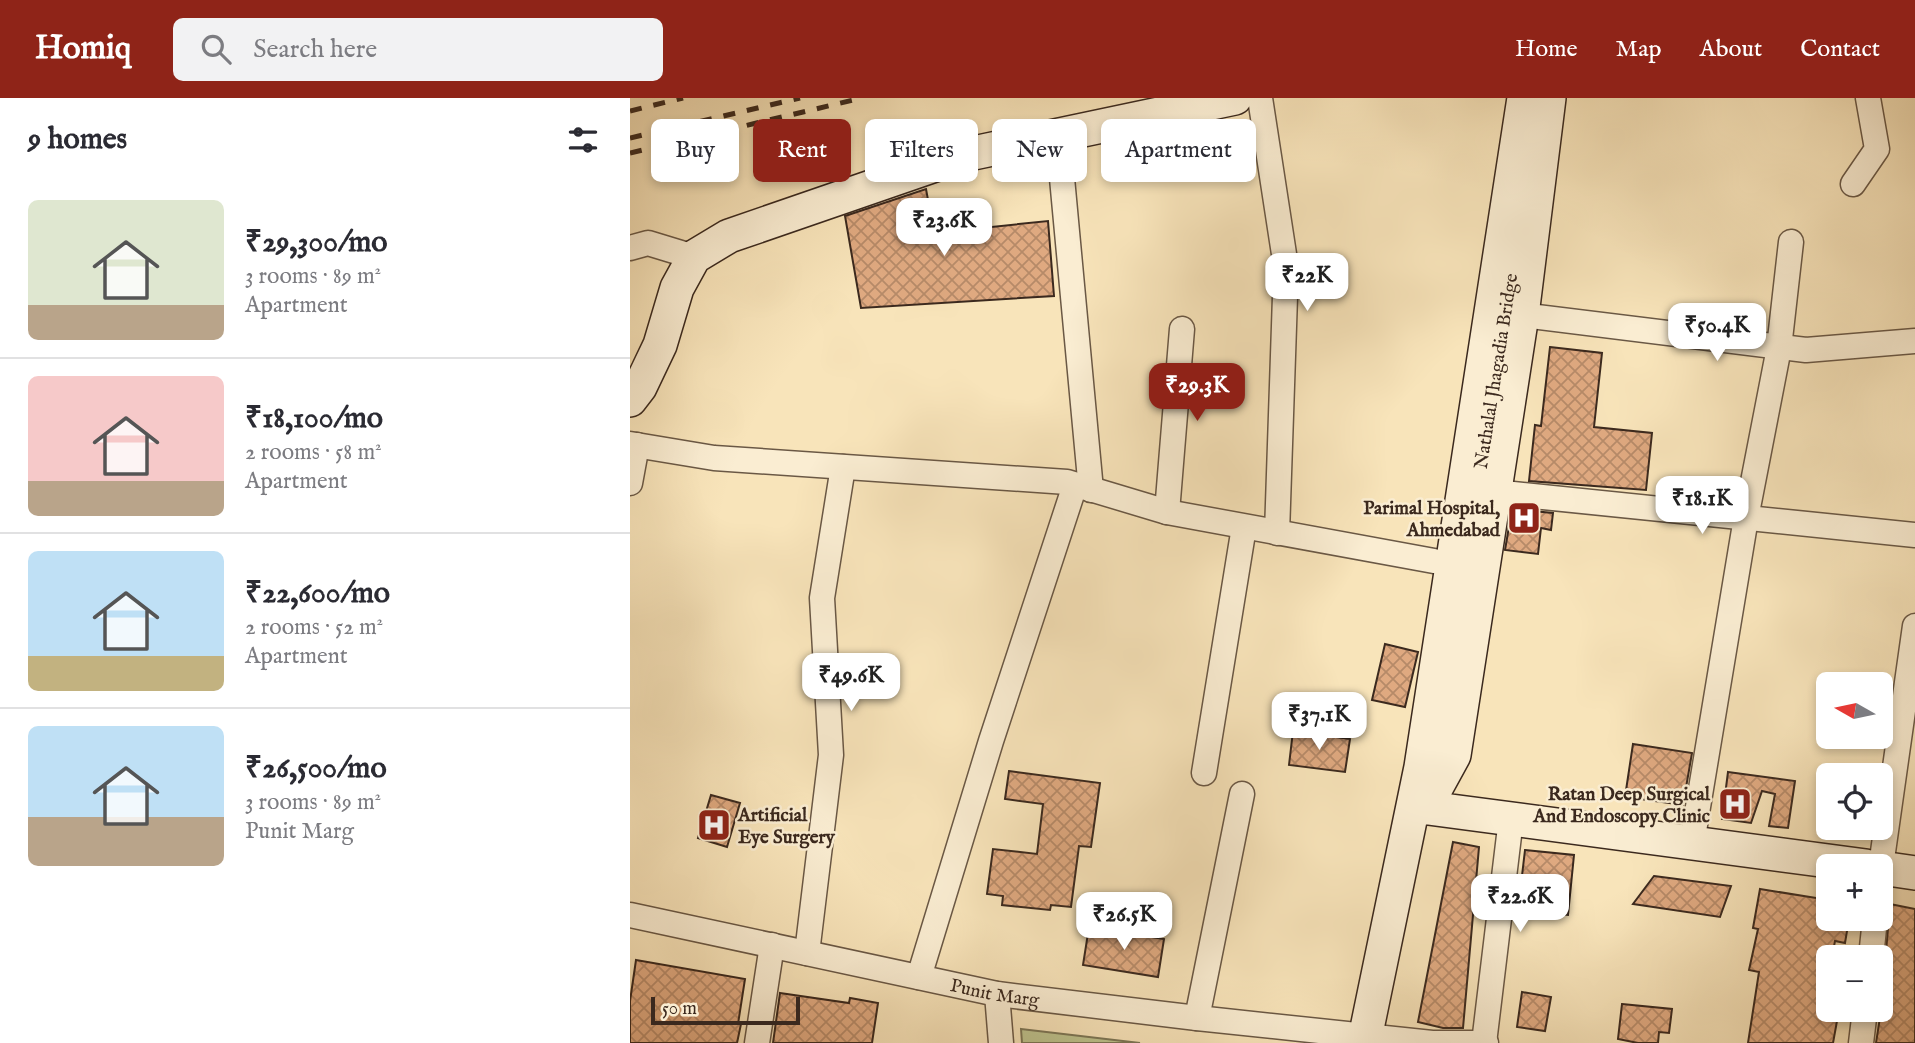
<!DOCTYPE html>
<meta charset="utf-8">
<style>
body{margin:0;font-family:"IM FELL English",serif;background:#f2f2f3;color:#2b2b33;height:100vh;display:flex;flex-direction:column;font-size:26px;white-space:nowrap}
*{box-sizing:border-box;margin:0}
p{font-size:23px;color:#7c7c81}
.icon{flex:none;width:38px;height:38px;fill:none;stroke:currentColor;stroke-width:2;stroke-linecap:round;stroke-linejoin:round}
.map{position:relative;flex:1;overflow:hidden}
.details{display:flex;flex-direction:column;background:#fff;width:630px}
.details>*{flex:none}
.guide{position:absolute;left:21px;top:21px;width:665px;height:63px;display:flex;gap:14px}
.needle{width:46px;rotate:279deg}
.tools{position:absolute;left:1186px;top:574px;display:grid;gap:14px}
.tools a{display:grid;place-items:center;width:77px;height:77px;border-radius:10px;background:#fff;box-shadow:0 4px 10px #0003;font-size:35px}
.scale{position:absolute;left:21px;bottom:18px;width:149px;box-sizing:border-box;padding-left:7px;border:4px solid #3b291e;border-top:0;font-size:19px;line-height:24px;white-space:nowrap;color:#3b291e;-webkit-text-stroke:5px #faedd2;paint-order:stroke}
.price{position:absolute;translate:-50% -60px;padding:0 16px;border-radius:14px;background:#fff;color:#222;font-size:23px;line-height:46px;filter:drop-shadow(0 2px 4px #0008)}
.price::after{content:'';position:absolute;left:50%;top:42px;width:21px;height:16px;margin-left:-10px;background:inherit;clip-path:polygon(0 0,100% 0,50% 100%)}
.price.active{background:#8f2418;color:#fff}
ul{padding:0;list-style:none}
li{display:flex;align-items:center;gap:21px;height:175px;padding:0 28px}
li+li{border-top:2px solid #e1e1e2}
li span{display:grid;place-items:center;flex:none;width:196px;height:140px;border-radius:10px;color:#555}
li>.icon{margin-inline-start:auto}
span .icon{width:84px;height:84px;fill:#fffc;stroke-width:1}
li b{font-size:30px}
h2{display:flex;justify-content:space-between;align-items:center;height:84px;padding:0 28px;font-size:30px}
.tag{padding:0 24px;border-radius:10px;background:#fff;box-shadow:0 4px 10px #0003;font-size:24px;line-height:63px}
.tag.active{background:#8f2418;color:#fff}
header{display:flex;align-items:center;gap:42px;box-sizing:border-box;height:98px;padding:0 35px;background:#8f2418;color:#fff}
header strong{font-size:33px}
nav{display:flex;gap:38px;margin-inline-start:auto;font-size:24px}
.search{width:490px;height:63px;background:#f2f2f3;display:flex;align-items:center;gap:18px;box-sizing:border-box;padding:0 24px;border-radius:10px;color:#7c7c81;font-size:26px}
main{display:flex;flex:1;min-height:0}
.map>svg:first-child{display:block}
.green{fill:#bec48f;stroke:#7c7656;stroke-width:2}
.building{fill:url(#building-cross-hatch);stroke:#3b291e;stroke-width:2}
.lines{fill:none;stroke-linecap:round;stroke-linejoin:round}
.street-casing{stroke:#6a5845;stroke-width:27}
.secondary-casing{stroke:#3b291e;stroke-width:36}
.street{stroke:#faedd2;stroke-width:24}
.secondary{stroke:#faedd2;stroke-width:33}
.rail{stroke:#3b291e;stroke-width:5;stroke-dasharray:12 12;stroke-linecap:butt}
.labels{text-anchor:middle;stroke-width:5;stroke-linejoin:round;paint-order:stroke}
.street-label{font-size:19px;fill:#3b291e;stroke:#faedd2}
.poi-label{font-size:19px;font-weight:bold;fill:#3b291e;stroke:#faedd2;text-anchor:end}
</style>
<header>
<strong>Homiq</strong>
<div class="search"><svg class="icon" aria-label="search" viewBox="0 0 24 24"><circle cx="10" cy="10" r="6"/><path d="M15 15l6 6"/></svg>Search here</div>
<nav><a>Home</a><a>Map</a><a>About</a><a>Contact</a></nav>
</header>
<main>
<section class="details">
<h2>9 homes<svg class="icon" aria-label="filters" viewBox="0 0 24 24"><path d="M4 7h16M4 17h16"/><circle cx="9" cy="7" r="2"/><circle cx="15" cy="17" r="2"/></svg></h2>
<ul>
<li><span style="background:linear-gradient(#dfe7d0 75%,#b9a48a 0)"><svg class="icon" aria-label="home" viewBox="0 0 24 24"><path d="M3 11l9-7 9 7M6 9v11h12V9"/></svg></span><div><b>₹29,300/mo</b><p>3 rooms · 89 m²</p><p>Apartment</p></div></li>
<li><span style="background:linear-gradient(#f6c9c9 75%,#b9a48a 0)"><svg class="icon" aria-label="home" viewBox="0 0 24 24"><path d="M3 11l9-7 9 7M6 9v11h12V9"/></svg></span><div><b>₹18,100/mo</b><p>2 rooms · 58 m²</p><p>Apartment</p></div></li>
<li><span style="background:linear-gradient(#bfe0f5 75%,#c2b280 0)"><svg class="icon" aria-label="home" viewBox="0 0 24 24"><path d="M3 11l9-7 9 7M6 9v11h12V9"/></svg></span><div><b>₹22,600/mo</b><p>2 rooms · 52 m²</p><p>Apartment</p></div></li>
<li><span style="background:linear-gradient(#bfe0f5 65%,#b9a48a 0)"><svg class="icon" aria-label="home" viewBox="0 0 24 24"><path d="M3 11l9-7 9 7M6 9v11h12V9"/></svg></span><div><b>₹26,500/mo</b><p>3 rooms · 89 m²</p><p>Punit Marg</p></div></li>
</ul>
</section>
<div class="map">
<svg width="1285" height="945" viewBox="0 0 1285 945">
<defs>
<pattern id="building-cross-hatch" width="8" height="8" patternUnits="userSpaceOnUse" patternTransform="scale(1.75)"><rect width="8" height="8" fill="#dfa980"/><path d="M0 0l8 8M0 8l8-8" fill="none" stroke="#b68a68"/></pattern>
</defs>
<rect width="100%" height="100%" fill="#f8e4ba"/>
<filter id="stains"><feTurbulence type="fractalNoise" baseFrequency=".00286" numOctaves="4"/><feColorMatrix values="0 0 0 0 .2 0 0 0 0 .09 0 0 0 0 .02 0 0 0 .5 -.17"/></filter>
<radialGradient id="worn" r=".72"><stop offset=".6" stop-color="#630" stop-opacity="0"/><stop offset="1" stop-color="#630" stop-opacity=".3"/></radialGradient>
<!-- green -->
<path class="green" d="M391,931L510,945H392Z"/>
<!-- building -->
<path class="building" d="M296,91L304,135L418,123L424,198L231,210L215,118Z
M920,249L972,255L964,329L1022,335L1016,392L899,383L905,327L911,328Z
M882,411L923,415L921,432L911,430L908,456L875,452Z
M755,546L788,554L775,609L742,602Z
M663,633L720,641L715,674L659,667Z
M1003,646L1062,655L1053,707L995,699Z
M379,673L470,685L461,749L449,748L441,809L421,807L420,812L372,807L373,798L357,796L363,751L407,756L413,706L375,701Z
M1098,674L1165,683L1158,730L1139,728L1145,696L1132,693L1121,725L1092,721Z
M81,697L110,705L97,749L68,740Z
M823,744L849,749L833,930H813L788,924Z
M895,752L944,757L938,817L888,812Z
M1024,778L1101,788L1090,819L1003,806Z
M1130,791L1199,802V821H1219L1215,845L1205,843L1202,859H1199V912H1209L1203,945H1118L1129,874L1119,872L1128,831L1123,830Z
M1260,806L1285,811V945H1246L1260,855L1256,854Z
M459,829L534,841L528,879L453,867Z
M6,862L115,881L108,926H111L107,945H0V903Z
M892,894L921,899L915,933L887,929Z
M150,895L219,905L220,900L248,905L242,945H143Z
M992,906L1042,911L1039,935L1029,934L1028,945H1008L988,941Z"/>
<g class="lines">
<defs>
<g id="street">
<path d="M630,0L656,169L647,435"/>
<path d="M428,37L461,392"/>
<path d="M1223,86L1247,51L1238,0"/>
<path d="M0,150L18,145L64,159"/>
<path d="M892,217L1176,252L1285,243"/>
<path d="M0,346L84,360L437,384L537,414L804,463"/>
<path d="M0,385L7,347"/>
<path d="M864,394L1285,437"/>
<path d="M537,414L552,231"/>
<path d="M574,675L614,429"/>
<path d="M1062,745L1116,420L1149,250L1161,144"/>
<path d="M1251,768L1285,528"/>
<path id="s1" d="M0,817L367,896L567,920L802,945H856"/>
<path d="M177,855L201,657L192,500L213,369"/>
<path d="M1241,859L1245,821"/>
<path d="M289,879L361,643L445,387"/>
<path d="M367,896L371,945"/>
<path d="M567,920L612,696"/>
<path d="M127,945L142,847"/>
<path d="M854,945L881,721"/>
<path d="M1231,945L1235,912"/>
</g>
<path id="secondary" d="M0,302L10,289L30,247L47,190L64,159L99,138L334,57L605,0
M783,708L1236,768
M795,710L824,657L892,217L919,0
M1251,770L1285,775
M734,945L791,669L894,0"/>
</defs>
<!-- street casing -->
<use href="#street" class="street-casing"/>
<!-- secondary casing -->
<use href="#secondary" class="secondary-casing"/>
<!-- street -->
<use href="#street" class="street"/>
<!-- secondary -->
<use href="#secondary" class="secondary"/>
<!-- rail -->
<path class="rail" d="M0,13L53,0
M0,40L170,0
M0,55L232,0"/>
</g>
<!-- icons -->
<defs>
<symbol id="hospital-square" viewBox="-11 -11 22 22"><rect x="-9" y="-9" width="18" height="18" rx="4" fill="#8f2418" stroke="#faedd2"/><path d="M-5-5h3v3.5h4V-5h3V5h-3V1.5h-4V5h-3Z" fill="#fff"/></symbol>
</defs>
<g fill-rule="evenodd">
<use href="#hospital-square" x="875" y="401" width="38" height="38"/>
<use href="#hospital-square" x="1086" y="687" width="38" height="38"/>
<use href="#hospital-square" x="65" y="708" width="38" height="38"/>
</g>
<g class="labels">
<!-- street labels -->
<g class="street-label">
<text transform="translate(865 273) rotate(-81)" y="7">Nathalal Jhagadia Bridge</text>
<text dy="7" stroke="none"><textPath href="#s1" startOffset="373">Punit Marg</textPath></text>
</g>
<!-- poi labels -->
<g class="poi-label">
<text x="870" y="416">Parimal Hospital,<tspan x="870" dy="22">Ahmedabad</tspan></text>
<text x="1080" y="702">Ratan Deep Surgical<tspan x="1080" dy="22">And Endoscopy Clinic</tspan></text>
<text x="108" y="723" text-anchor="start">Artificial<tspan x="108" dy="22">Eye Surgery</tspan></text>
</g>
</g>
<rect width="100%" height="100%" filter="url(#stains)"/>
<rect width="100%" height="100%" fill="url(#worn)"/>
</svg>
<div class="tools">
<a><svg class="needle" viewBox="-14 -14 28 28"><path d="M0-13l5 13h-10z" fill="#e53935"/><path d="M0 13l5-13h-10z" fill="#7c7c81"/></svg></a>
<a><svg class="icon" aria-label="locate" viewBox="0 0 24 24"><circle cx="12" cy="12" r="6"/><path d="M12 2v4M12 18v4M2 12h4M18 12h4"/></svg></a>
<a>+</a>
<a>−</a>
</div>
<div class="scale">50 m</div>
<b class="price" style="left:314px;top:160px">₹23.6K</b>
<b class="price" style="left:677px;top:215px">₹22K</b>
<b class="price" style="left:1087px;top:265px">₹50.4K</b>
<b class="price active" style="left:567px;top:325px">₹29.3K</b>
<b class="price" style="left:1072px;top:438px">₹18.1K</b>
<b class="price" style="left:221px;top:615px">₹49.6K</b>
<b class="price" style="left:689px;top:654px">₹37.1K</b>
<b class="price" style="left:890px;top:836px">₹22.6K</b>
<b class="price" style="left:494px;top:854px">₹26.5K</b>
<div class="guide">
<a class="tag">Buy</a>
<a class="tag active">Rent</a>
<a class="tag">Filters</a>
<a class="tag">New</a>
<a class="tag">Apartment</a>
</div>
</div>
</main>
